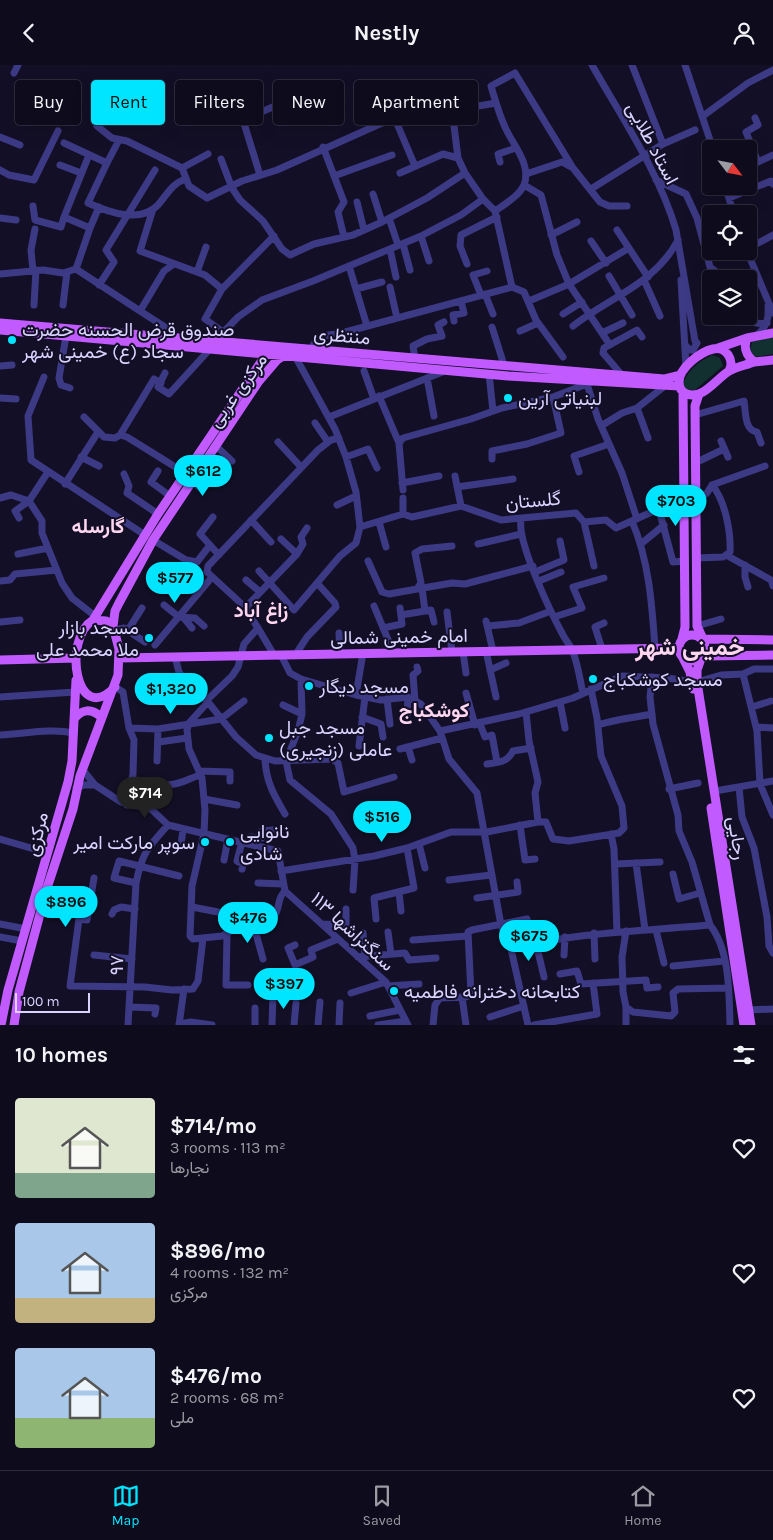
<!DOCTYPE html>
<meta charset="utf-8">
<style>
body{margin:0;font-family:Karla,Vazirmatn,sans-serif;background:#1c1929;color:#f1f3f6;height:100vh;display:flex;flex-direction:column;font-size:19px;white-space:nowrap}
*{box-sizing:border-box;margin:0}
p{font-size:16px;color:#9b9ba3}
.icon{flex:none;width:28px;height:28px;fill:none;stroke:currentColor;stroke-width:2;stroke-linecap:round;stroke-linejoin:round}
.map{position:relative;height:960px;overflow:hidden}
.sheet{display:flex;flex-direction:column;background:#0e0b1c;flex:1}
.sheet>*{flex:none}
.top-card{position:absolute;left:15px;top:15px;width:500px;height:45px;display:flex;gap:10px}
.needle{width:32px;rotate:122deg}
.controls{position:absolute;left:702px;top:75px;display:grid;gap:10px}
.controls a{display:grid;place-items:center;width:55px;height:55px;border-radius:5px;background:#0e0b1c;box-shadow:0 5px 20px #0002,0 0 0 1px #2e2b3b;font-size:25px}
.scale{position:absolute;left:15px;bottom:12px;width:75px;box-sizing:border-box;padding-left:5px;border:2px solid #d9d4ff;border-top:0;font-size:14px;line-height:18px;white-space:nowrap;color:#d9d4ff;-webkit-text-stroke:4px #130f26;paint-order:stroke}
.price{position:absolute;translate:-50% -42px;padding:0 11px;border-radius:18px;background:#00e5ff;color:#111;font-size:16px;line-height:32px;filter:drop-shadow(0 1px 2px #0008)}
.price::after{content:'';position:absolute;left:50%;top:30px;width:15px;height:11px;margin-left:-8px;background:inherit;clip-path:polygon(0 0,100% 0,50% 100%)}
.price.selected{background:#222;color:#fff}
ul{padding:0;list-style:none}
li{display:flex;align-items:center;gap:15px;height:125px;padding:0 15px}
li span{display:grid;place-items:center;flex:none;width:140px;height:100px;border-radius:5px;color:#555}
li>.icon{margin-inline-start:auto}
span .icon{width:60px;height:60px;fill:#fffc;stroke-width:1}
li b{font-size:21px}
h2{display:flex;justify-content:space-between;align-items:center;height:60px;padding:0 15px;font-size:21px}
.chip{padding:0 18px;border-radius:5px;background:#0e0b1c;box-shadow:0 5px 20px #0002,0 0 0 1px #2e2b3b;font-size:18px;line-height:45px}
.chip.selected{background:#00e5ff;color:#111}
header{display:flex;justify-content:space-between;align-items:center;height:65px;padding:0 15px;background:#0e0b1c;font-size:22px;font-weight:700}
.menu{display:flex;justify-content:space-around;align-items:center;height:70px;border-top:1px solid #2e2b3b;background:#0e0b1c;font-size:14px;color:#9b9ba3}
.menu a{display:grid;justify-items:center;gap:2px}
.menu .selected{color:#00e5ff}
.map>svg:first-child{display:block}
.green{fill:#12302f}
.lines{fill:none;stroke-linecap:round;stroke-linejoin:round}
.minor{stroke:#3d3a85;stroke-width:7}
.major{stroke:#c25bff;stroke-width:9}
.poi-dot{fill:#00e5ff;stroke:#130f26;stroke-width:2}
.labels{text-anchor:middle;stroke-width:4;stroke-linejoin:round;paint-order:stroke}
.street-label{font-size:19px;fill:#d9d4ff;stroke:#130f26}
.poi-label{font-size:19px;fill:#d9d4ff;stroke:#130f26;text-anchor:start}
.neighbourhood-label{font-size:20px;font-weight:bold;fill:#ffd6f0;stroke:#130f26}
.district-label{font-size:24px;font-weight:bold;fill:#ffd6f0;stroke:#130f26}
</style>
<header><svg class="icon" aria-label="back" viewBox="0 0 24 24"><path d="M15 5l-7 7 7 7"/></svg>Nestly<svg class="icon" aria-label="person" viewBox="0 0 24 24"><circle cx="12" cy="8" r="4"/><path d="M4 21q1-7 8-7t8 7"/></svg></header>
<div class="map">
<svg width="773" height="960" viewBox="0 0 773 960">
<rect width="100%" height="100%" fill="#130f26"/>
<!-- green -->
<path class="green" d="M773,272V289L755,292L749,286L753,275Z
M712,290L720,293L723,301L695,325L686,324L682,320C688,305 698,297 712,290Z"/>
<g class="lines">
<!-- minor -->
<path class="minor" d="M592,0C622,53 659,107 676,165L695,276L697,278
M632,0L663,79
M685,0L713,84
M14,8L18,0
M446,45L454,61L458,93
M703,51L748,18L773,5
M755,53L758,60L746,67L758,97
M395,54L415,101
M97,61L112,73L127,76L182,103L189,121L207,133L242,116L277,105L382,58L436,45L466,43L496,38
M0,72L20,80
M64,78L107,98L119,75
M323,82L344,137L338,147L344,172
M89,90L64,152L90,163L99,142
M221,94L232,123L240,135L263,156L282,184L290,190L314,179L353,170L382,157L427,133L465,108
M500,97L498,89L516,83
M107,98L88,138C108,147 140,159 158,140C167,130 172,118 186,114
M60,100L81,108
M749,101L773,90
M182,103L208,89
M0,105L9,110L34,115L58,66
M400,108L443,89L458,93L465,108L483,134L495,146L512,222
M526,109L562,97L573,103L600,137L609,141H627
M260,110L243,55L275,41
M334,111L392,90
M656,115L686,129L697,153L710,202L725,214
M524,120L541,130L557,190L569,219L610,280
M725,121L734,149
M591,124L663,79L695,65
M373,129L382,157
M729,133L771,116L773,119
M357,137L364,165
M33,141L35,155L61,162L64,152
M153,144L140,186L205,210L222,224L274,171
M495,146C505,139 519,131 524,120C532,99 512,79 505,62C499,49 495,35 491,21L515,8L573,103
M0,153L16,155
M389,153L398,180
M617,165L648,212
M551,170L577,157
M421,171L429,196
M591,176L606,198
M403,179L410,205
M749,183L773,170
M390,184L396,212
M747,186L773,248
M467,199L460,181L461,170L497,152
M349,201L367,261
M76,204L140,246
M76,204L90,163
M33,206L31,185L35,164
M197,207L206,182
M0,209L43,205L63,208L76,204
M609,211L632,250
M644,215L660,251
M681,215L686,302
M99,220L114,197L106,185L155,105
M390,222L397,253
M222,224L205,254L223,267
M356,224L382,217
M485,229L493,249
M481,230L473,210L487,206
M529,236L569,219L629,183
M34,240L36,205
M63,240L67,207
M563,249L582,237
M747,251C751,259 759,259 767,258
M454,256L453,250L464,248L461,236
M573,261C610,232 655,219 678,175
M492,262L504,300
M168,264L140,246L164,206L174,199
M520,266L538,258
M602,268L623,258
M758,269C767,261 769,253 768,241
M66,271L59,313L61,320L70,323
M215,276L238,252L262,235L313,216L421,171L461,150L483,134
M685,280L690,285H693L697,278
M312,284C315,271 326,270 338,269L512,222L524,227L536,255L563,292
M415,293L413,281L427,274L442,271L438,260L444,257
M0,301L12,300
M364,306L374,334
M165,308L158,322L169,329L210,284
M489,309L493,346
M621,309L603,288L604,283L637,265L642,272
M44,312L28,351L31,395L145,470
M427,313L434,351
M587,319L598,354L622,408L637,454
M379,331L399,378
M0,333L16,334
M637,343L648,373
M695,350L744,336C746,347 744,365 757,367L761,378
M84,352L104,372L115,373L120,370
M329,352L445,306
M315,358L328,377
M601,361L622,348L637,343L666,320
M120,370L127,372L185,408
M120,370L154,314L161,318
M721,376L728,392
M278,377L301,402
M216,381L232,396
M81,392L99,401
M346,392L368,384L377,403
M492,394V386L527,379L561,368L553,332
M695,398L724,384
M158,406L151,417L170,431
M48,407L29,436L42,456V468L62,518L72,533L95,551
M579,407L574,391L609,379
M124,409L129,421L127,428L158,449
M455,411L461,441
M192,416L199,422L211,409
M402,418L439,411
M65,419L98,367
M457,422L513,414
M403,425L399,378L403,373L471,354L502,343L553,332L592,317
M0,433L11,430L29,436
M695,436L707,428L712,420L765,401
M337,440L356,431
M658,441L673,497L685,496
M403,449L412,452L461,441L501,455L576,448L584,457L606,455L616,463L654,446L661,438L684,430
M213,452L200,469L219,490
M19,453L15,446L29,436
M251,455L271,477
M521,455C517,477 551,548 563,570C566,576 571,581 573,587C578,600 580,615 583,628
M632,456C649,496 652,539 655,583
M379,457L386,482
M584,457L594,501
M360,462L403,449V433
M153,475L186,495L197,497L210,480
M642,478L664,460
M478,479L521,469
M18,489L48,483
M297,489L303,479L301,472L307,463
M726,490L771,515L773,521
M696,493L723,492L730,487C731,467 725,435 712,420
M368,496L382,527L389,529L417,524L421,518L415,488L422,484L452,481
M745,500V512L748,522
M259,506L294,545L340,491L356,478L360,462L356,427L346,392L335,364L295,291
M535,507L564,495L560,476
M246,515L260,527
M0,516L10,515L15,509L57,505
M539,516L561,507
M185,518L198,529
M422,523L425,546
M417,524L452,518L465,519L533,501
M164,540L179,552L195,553L204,561
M374,541L389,577L390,588
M246,543L207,507L208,501L318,385L331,375L339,373
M447,547L452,587
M401,550L431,545L434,557
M183,552L192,563
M554,552L582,543L573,522L604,513
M486,556L493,586
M0,557L20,555
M488,561L519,558L551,546
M697,561L721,554
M258,563L274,590
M383,563L402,559L400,543
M115,565L124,563L145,577
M128,565L142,543
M339,568L340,589
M155,580L212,512
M602,584L595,562L604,558
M486,586L496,632
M463,587L466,608
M296,589L307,572L336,542L335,538L317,518
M281,590L290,608L301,614L356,630L381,635L408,632L421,639L440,666L449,694L477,728L501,860L511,884L528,960
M175,592L179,607L185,615L208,637L236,672L256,690L275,696L332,694L338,698L344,727L394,712
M773,604H754L743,609L757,666L760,719L773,750
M490,605L506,598
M652,612L650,632L653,659L678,750L679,766L692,797L710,860
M301,614L302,649L298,666L286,696L290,715L331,749L353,783L355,795L353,825
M697,617L721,610L743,609
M115,622L123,627L129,663L134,675L133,709L127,740
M466,628L475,660
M356,630L363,588
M0,632L75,627
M387,634L390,659
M207,635L232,611L238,602L244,579L258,563L247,546V541L297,489L281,474
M415,636L413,610L418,606L417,602
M208,637L189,658L187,665L189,684L202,713L205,745L204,769L192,821L190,871L193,874L222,871L240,861L274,851C281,843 276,834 285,826
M560,637L565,663
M283,640L302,649
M752,642L771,636
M526,647L529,676L538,717L535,728L538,757
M407,650L408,632
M362,652L381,659L383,672
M480,659L485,672L492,670L497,697
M598,660C616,654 633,653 652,649
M757,662L773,663
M129,663L158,664L221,654L244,636
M440,666L519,649L573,633L622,611L668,613L692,617
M0,670C25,669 49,663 74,668
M159,677L187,673
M359,681L365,632
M408,682L412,695
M400,684L442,673
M265,694C266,717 274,730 285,749
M157,696L158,664
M487,699C498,697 507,698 513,686L531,683
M82,704L95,720L121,737L151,744L168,760L278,786L285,826
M199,706L230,707V716
M131,715C143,714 154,720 167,720C181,720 187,714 200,710
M739,722L742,752L754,783L767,852L769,881L773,888
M76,723L84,720H95
M669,724L698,718
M715,726L773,716
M204,734L237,740
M520,760L525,795L535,794
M611,769L614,784L617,867
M0,774L48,788
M242,777L237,796L243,799L242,804
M181,779L183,765
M251,779V772L262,773V766L273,765
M419,779L425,803
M224,795L228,774
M636,798L645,865
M615,799L660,797
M281,806L374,791L407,783L451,767H487L538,757H546L553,774L569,776L619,768L624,763L622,741L601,691L597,653L591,624
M673,809L679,834L700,828
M94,813L87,855L79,854L70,921L145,922L172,925L193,924L198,916L203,873
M449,815L491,810
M136,818L114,813L119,796L179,811
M258,818L283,819
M285,826L386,917L408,960
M399,827L401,846
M477,833L518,827L517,817
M192,842L218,847
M42,844L71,849
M112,849L114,845L121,842L135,844
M376,854L374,833L414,823L407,783
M253,858L263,894
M0,859L26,864
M322,859L346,860V844
M656,865L664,898
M626,866L622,892L623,927L626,942L633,947L671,951L675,947L673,928L678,924L728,923
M388,867L391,889
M363,868L365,892
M594,868L595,894
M227,870L226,920H248
M0,872L22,876
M413,875L468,871
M536,878L544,912
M295,880L288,883L295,900L313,892L311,885L338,874
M511,884C577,867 643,866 710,860C730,885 729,929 730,960
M94,890L132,894
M564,890L565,872
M358,892L405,888L409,895L436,893
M673,901L724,896
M560,909L577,906L581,919L646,915L647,923L658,922
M388,921L419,919
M351,928L386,917
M462,932L466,960
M130,942L156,943L155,949
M748,945L773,944
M370,951L400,945
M490,952L524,941
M179,959L191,957L212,960
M128,960L136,818C142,788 148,782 168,760
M179,960L184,924
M255,960V943
M272,960L273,929
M294,960L296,938
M318,960L320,937
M339,960L340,938
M378,960L406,956
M433,960L435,940L440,933L466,932L471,929L468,867L472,865L527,854
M534,960L597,949L593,918
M626,960V942"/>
<!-- major -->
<path class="major" d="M0,258L664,314L680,310
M0,265L508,311L679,321
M773,268L747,273C743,283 746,290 754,297L773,295
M718,283L747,273
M729,306C735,295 726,281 713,284C700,287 679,303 679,317C679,323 681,327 687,329C703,335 716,314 729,306C736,302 746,300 754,297
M699,329L695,341L697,561L703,574L773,575
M93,555L158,449L267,288
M113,561L115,546L119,538L153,475L259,316L277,295L285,290
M679 583a13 13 0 1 1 26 0a13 13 0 1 1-26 0Z
M682,574L685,562L683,327
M119,593L679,583
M683,593L690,607L693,624
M0,595L76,593
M74,654C82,644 91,643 101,652
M711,743L744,960
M1,960L8,925L68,717L72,696L76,615
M14,960L19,927L47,823L73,744L80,711L118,610L119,584L113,561L106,556L93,555C62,574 76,663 115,622
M751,960L697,617V605L702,591L773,590"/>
</g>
<!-- markers -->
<g class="poi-dot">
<circle cx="12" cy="275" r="5"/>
<circle cx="508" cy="333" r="5"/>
<circle cx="149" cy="573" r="5"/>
<circle cx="593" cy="614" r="5"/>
<circle cx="309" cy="621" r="5"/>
<circle cx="269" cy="673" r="5"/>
<circle cx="205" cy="777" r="5"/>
<circle cx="230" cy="777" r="5"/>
<circle cx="394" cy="926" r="5"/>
</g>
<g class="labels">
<!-- street labels -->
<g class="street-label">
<text transform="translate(653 78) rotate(62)" y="7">استاد طلایی</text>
<text transform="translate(342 270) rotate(5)" y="7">منتظری</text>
<text transform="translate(237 325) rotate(-54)" y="7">مرکزی غربی</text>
<text transform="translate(533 435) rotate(-5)" y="7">گلستان</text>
<text transform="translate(399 571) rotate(-1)" y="7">امام خمینی شمالی</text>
<text transform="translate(36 769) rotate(-76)" y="7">مرکزی</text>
<text transform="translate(738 773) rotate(81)" y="7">رجایی</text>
<text transform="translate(353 866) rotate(43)" y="7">سنگتراشها ۱۱۳</text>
<text transform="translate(116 900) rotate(-88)" y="7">۹۷</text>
</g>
<!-- poi labels -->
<g class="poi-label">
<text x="22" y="271">صندوق قرض الحسنه حضرت<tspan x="22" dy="22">سجاد (ع) خمینی شهر</tspan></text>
<text x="518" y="340">لبنیاتی آرین</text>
<text x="139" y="569" text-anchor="end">مسجد بازار<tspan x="139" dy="22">ملا محمد علی</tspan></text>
<text x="603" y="621">مسجد کوشکباج</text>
<text x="319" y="628">مسجد دیگار</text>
<text x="279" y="669">مسجد جبل<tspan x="279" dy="22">عاملی (زنجیری)</tspan></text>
<text x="240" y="773">نانوایی<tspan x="240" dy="22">شادی</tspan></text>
<text x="195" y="784" text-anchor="end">سوپر مارکت امیر</text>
<text x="404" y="933">کتابحانه دخترانه فاطمیه</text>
</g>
<!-- neighbourhood labels -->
<g class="neighbourhood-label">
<text x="98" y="468">گارسله</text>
<text x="261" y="552">زاغ آباد</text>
<text x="434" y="652">کوشکباج</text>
</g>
<!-- district labels -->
<g class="district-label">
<text x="690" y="590">خمینی شهر</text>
</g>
</g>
</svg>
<div class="controls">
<a><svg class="needle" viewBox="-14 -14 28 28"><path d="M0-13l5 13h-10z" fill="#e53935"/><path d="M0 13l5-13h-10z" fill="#9b9ba3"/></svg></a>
<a><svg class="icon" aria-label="locate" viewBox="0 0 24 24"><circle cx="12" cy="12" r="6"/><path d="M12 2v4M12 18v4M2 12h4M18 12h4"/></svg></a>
<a><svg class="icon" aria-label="layers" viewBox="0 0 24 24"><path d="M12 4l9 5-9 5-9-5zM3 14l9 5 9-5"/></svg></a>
</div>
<div class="scale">100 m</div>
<b class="price" style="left:203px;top:432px">$612</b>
<b class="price" style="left:676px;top:462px">$703</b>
<b class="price" style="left:175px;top:539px">$577</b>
<b class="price" style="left:171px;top:650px">$1,320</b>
<b class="price selected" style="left:145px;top:754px">$714</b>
<b class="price" style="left:382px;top:778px">$516</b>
<b class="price" style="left:66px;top:863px">$896</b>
<b class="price" style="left:248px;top:879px">$476</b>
<b class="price" style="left:529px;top:897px">$675</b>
<b class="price" style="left:284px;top:945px">$397</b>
<div class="top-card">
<a class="chip">Buy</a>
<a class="chip selected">Rent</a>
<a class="chip">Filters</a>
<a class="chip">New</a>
<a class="chip">Apartment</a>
</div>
</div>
<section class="sheet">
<h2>10 homes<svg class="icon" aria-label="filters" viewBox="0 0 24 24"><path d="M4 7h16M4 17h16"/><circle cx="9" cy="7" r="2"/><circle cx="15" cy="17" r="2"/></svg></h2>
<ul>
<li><span style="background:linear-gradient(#dfe7d0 75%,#7fa58c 0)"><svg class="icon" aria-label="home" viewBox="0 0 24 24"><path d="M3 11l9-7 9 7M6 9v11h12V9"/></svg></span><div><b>$714/mo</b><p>3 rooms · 113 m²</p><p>نجارها</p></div><svg class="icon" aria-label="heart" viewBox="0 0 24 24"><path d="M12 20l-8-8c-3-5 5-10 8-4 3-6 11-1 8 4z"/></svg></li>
<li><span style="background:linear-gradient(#a9c7e8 75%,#c2b280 0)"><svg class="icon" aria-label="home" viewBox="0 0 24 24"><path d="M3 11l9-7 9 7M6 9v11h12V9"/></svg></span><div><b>$896/mo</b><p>4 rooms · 132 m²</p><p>مرکزی</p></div><svg class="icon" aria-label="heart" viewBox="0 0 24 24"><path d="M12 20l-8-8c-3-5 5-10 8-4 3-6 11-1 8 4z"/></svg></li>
<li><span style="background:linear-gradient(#a9c7e8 70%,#8fb573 0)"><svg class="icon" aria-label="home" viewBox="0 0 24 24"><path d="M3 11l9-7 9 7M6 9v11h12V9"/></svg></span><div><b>$476/mo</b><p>2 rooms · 68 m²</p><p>ملی</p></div><svg class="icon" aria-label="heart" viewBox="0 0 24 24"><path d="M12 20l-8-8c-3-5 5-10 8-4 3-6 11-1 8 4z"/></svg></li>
</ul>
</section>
<nav class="menu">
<a class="selected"><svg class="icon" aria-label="map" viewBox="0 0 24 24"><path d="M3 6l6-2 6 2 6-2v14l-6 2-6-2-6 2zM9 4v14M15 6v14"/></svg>Map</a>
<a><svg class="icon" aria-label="saved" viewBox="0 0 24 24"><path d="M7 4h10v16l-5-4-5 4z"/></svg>Saved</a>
<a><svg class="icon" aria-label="home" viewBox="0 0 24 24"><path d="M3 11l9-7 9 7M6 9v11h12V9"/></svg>Home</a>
</nav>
